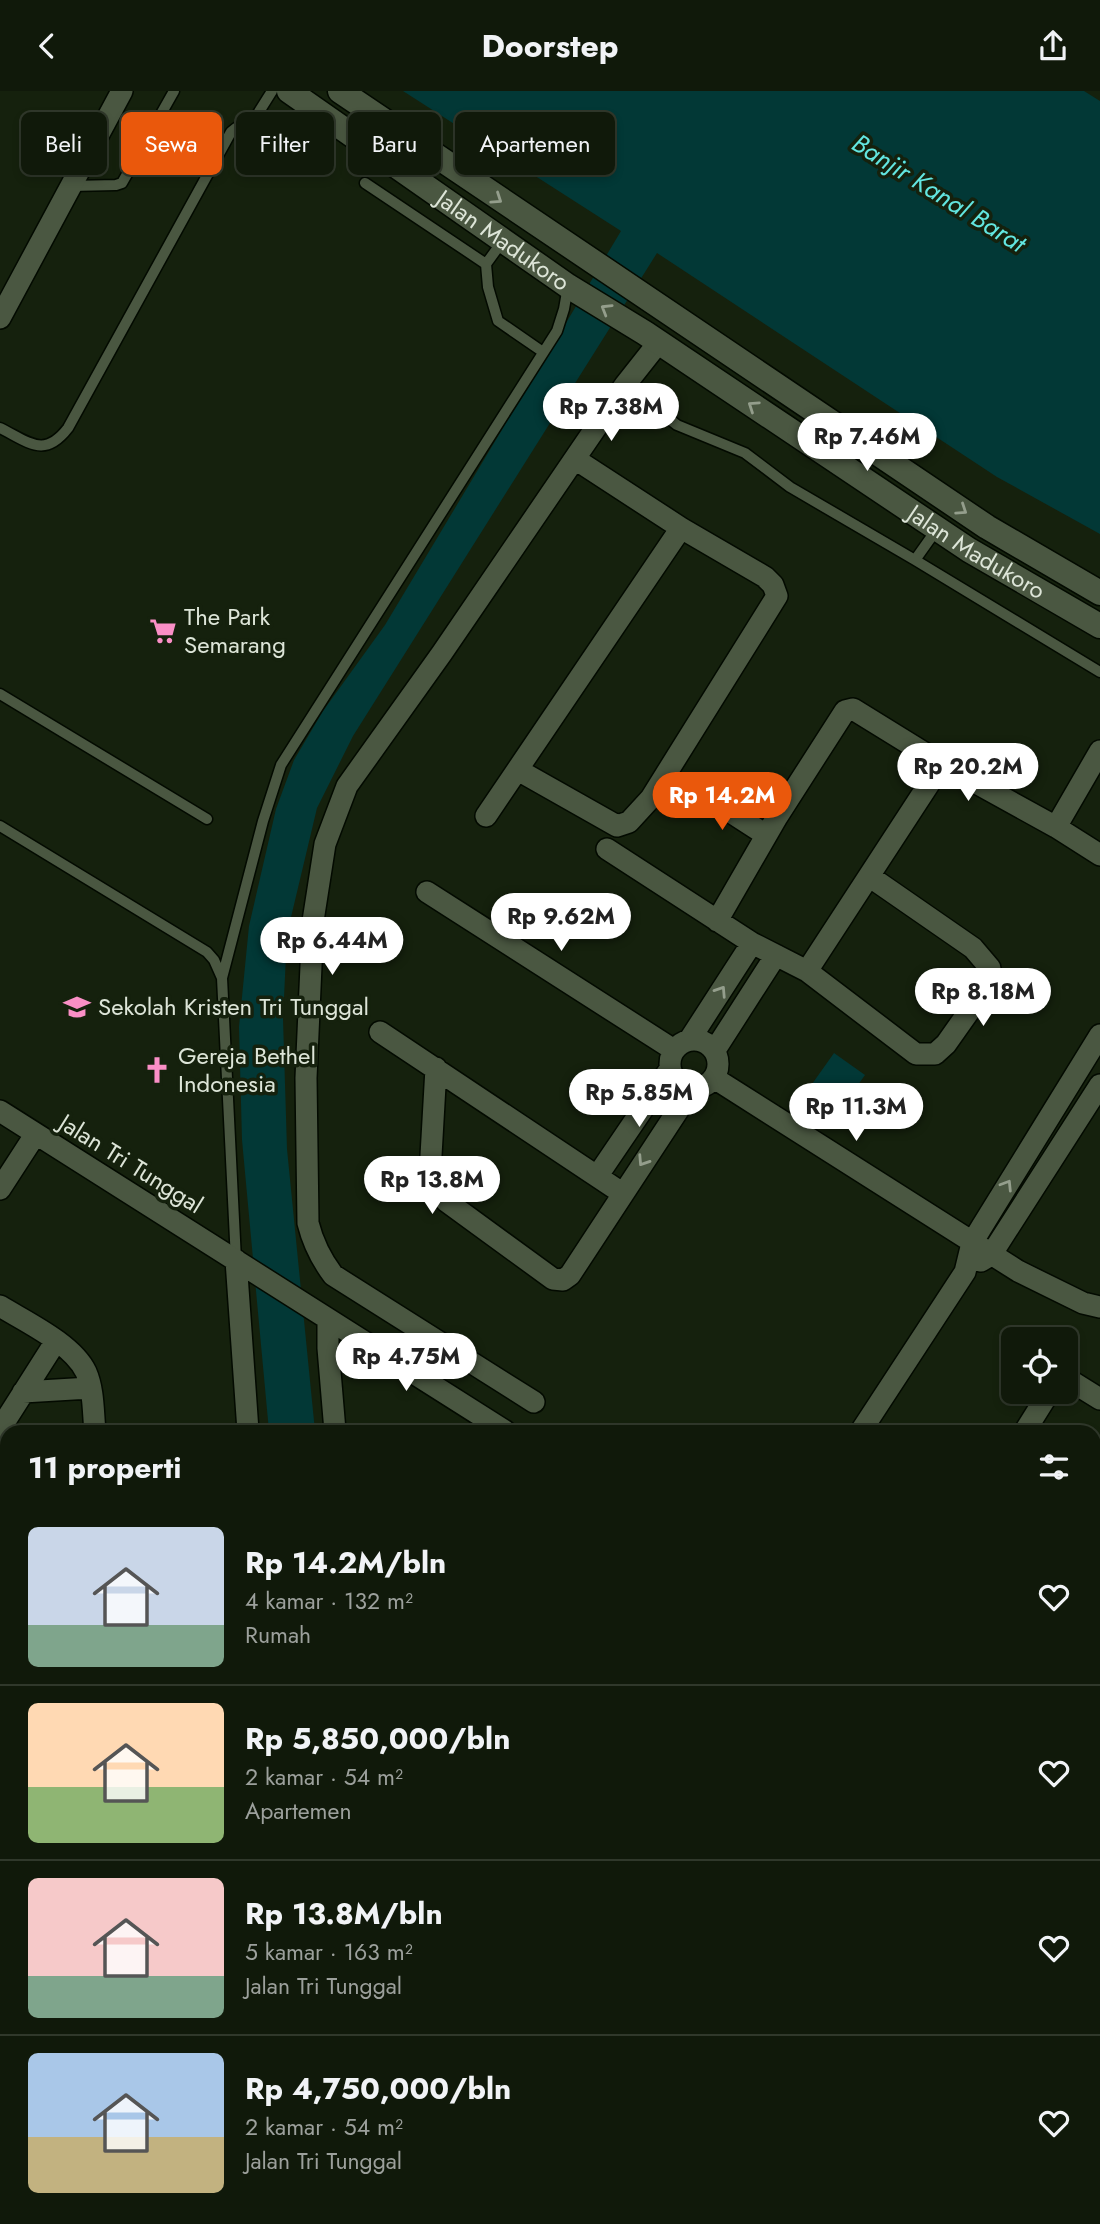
<!DOCTYPE html>
<html lang="id">
<meta charset="utf-8">
<style>
body{margin:0;font-family:Jost,sans-serif;background:#192213;color:#f1f3f6;height:100vh;display:flex;flex-direction:column;font-size:26px;white-space:nowrap}
*{box-sizing:border-box;margin:0}
p{font-size:23px;color:#9ca09c}
.icon{flex:none;width:38px;height:38px;fill:none;stroke:currentColor;stroke-width:2;stroke-linecap:round;stroke-linejoin:round}
.map{position:relative;flex:1;overflow:hidden}
.panel{position:absolute;left:0px;top:1334px;width:1101px;height:800px;display:flex;flex-direction:column;background:#10190a;border-radius:21px 21px 0 0;box-shadow:0 4px 10px #0003,0 0 0 2px #30382b}
.panel>*{flex:none}
.top-card{position:absolute;left:21px;top:21px;width:700px;height:63px;display:flex;gap:14px}
.tools{position:absolute;left:1001px;top:1236px;display:grid;gap:14px}
.tools a{display:grid;place-items:center;width:77px;height:77px;border-radius:10px;background:#10190a;box-shadow:0 4px 10px #0003,0 0 0 2px #30382b;font-size:35px}
.price{position:absolute;translate:-50% -60px;padding:0 16px;border-radius:24px;background:#fff;color:#222;font-size:23px;line-height:46px;filter:drop-shadow(0 2px 4px #0008)}
.price::after{content:'';position:absolute;left:50%;top:42px;width:21px;height:16px;margin-left:-10px;background:inherit;clip-path:polygon(0 0,100% 0,50% 100%)}
.price.selected{background:#ea580c;color:#fff}
ul{padding:0;list-style:none}
li{display:flex;align-items:center;gap:21px;height:175px;padding:0 28px}
li+li{border-top:2px solid #30382b}
li span{display:grid;place-items:center;flex:none;width:196px;height:140px;border-radius:10px;color:#555}
li>.icon{margin-inline-start:auto}
span .icon{width:84px;height:84px;fill:#fffc;stroke-width:1}
li b{font-size:30px}
h2{display:flex;justify-content:space-between;align-items:center;height:84px;padding:0 28px;font-size:30px}
.pill{padding:0 24px;border-radius:10px;background:#10190a;box-shadow:0 4px 10px #0003,0 0 0 2px #30382b;font-size:24px;line-height:63px}
.pill.selected{background:#ea580c;color:#fff}
header{display:flex;justify-content:space-between;align-items:center;height:91px;padding:0 28px;background:#10190a;font-size:32px;font-weight:700}
.map>svg:first-child{display:block}
.water{fill:#023836}
.lines{fill:none;stroke-linecap:round;stroke-linejoin:round}
.stream{stroke:#023836;stroke-width:5}
.service-casing{stroke:#030a00;stroke-width:13}
.minor-casing{stroke:#030a00;stroke-width:24}
.tertiary-casing{stroke:#030a00;stroke-width:27}
.trunk-casing{stroke:#030a00;stroke-width:36}
.service{stroke:#4a5741;stroke-width:10}
.minor{stroke:#4a5741;stroke-width:21}
.tertiary{stroke:#4a5741;stroke-width:24}
.trunk{stroke:#288c64;stroke-width:33}
.oneway{stroke:#949e8c}
.labels{text-anchor:middle;stroke-width:7;stroke-linejoin:round;paint-order:stroke}
.street-label{font-size:24px;fill:#dde5d8;stroke:#15210d}
.poi-label{font-size:24px;fill:#dde5d8;stroke:#15210d;text-anchor:start}
.water-label{font-size:26px;font-style:italic;fill:#62e6e0;stroke:#15210d}
</style>
<header><svg class="icon" aria-label="back" viewBox="0 0 24 24"><path d="M15 5l-7 7 7 7"/></svg>Doorstep<svg class="icon" aria-label="share" viewBox="0 0 24 24"><path d="M12 15V3M7 8l5-5 5 5M5 13v7h14v-7"/></svg></header>
<div class="map">
<svg width="1100" height="2133" viewBox="0 0 1100 2133">
<rect width="100%" height="100%" fill="#15210d"/>
<!-- water -->
<path class="water" d="M403,0H1084L1100,10V443L997,386L657,162L353,645L317,717L287,843L283,928L287,1058L315,1340H269L242,1049L239,936L249,835L276,718L294,669L323,620L385,534L621,140Z
M834,962L865,984L831,1032L800,1010Z
M341,2126H391L392,2133H342Z"/>
<g class="lines">
<!-- stream -->
<path class="stream" d="M0,1822L7,1829
M207,2126L210,2133"/>
<defs>
<path id="service" d="M247,40L272,0
M365,92L486,173L502,151
M71,95L116,94L122,92L174,0
M486,173L488,196L498,230L543,261
M625,294L677,334L745,362L790,396L915,469L1100,581
M0,337C29,351 44,368 68,337L231,41L236,37H241C290,64 283,64 309,15
M915,469L937,438
M0,603L207,728
M0,735L207,861L214,869L222,887L236,1169
M222,887L263,730L281,674L557,240L564,218L568,195
M0,1819L7,1813
M48,2126L51,2133
M256,2126L259,2133
M323,2133L324,2126"/>
<path id="minor" d="M0,227L122,0
M518,679L617,735L629,731L651,707L777,505L773,494L765,486L681,437
M701,702L766,744
M486,725L681,437L575,368
M1056,736L1100,660
M607,758L752,852L807,880L916,963H935L946,953L989,892L990,877L973,857L869,785
M427,801L674,959
M717,830L777,726L845,620L853,618L942,673L1056,736L1100,764
M807,880L942,673
M380,941L622,1102
M690,948L752,852
M670 973a24 24 0 1 1 48 0a24 24 0 1 1-48 0Z
M715,959L776,864
M436,977L430,1082L435,1098L446,1110L553,1188L563,1189L570,1184L692,998
M714,987L1018,1180L1083,1212L1100,1216
M0,1020L505,1340
M598,1084L670,978
M0,1098L35,1044
M236,1169L248,1340
M981,1170L991,1164L1100,994
M0,1215C26,1231 73,1253 86,1281C94,1299 93,1322 95,1340
M328,1228V1257L335,1340
M1066,1287L1100,1308
M23,1301L90,1297
M534,1311L333,1184C321,1168 313,1152 308,1132L306,987L313,830L325,753L347,695L442,562L625,294L659,251
M0,1338L56,1250
M861,1340L965,1181L972,1152L981,1137L1100,944
M1025,1340L1050,1300
M1094,1418L1100,1409
M1094,1507L1100,1511
M0,1565L7,1553
M1094,1718L1100,1722
M0,1728L2,1766L0,1771
M1094,1850L1100,1840
M1094,1919L1100,1923
M1094,2100L1100,2090
M405,2126L406,2133
M560,2126L570,2133
M794,2126L805,2133
M912,2133L916,2126
M1073,2133L1078,2126"/>
<g id="tertiary">
<path id="s1" d="M289,0L568,195L645,242L969,459L1100,535"/>
<path d="M340,0L987,436L1100,502"/>
</g>
<path id="trunk" d="M0,1913L7,1923
M0,1963L7,1972
M108,2126L112,2133
M149,2126L153,2133"/>
</defs>
<!-- service casing -->
<use href="#service" class="service-casing"/>
<!-- minor casing -->
<use href="#minor" class="minor-casing"/>
<!-- tertiary casing -->
<use href="#tertiary" class="tertiary-casing"/>
<!-- trunk casing -->
<use href="#trunk" class="trunk-casing"/>
<!-- service -->
<use href="#service" class="service"/>
<!-- minor -->
<use href="#minor" class="minor"/>
<!-- tertiary -->
<use href="#tertiary" class="tertiary"/>
<!-- trunk -->
<use href="#trunk" class="trunk"/>
</g>
<!-- one-way arrows -->
<defs><path id="oneway-chevron" d="M-2-3.5L2.5 0L-2 3.5" fill="none" stroke-width="1.6" stroke-linecap="round" stroke-linejoin="round" transform="scale(1.75)"/></defs>
<g class="oneway">
<use href="#oneway-chevron" transform="translate(497 108) rotate(34)"/>
<use href="#oneway-chevron" transform="translate(606 218) rotate(-149)"/>
<use href="#oneway-chevron" transform="translate(753 315) rotate(-146)"/>
<use href="#oneway-chevron" transform="translate(962 419) rotate(34)"/>
<use href="#oneway-chevron" transform="translate(721 900) rotate(-57)"/>
<use href="#oneway-chevron" transform="translate(643 1070) rotate(123)"/>
<use href="#oneway-chevron" transform="translate(1007 1094) rotate(-58)"/>
</g>
<!-- icons -->
<defs>
<symbol id="supermarket-bare" viewBox="-9 -9 18 18"><path d="M-6-5.5h2.5l.6 2H6L4.5 2H-2.5L-4.4-4H-6ZM-1.5 3.2a1.3 1.3 0 1 0 .1 0ZM3 3.2a1.3 1.3 0 1 0 .1 0Z" fill="#fa8fc6" stroke="#15210d" stroke-width="2.5" paint-order="stroke"/></symbol>
<symbol id="school-bare" viewBox="-9 -9 18 18"><path d="M0-5L7-2L0 1L-7-2ZM-4 1L0 2.5L4 1V4Q0 6-4 4Z" fill="#fa8fc6" stroke="#15210d" stroke-width="2.5" paint-order="stroke"/></symbol>
<symbol id="church-bare" viewBox="-9 -9 18 18"><path d="M-1.2-6h2.4v3.5h3.3v2.4h-3.3V6h-2.4V-.1h-3.3v-2.4h3.3Z" fill="#fa8fc6" stroke="#15210d" stroke-width="2.5" paint-order="stroke"/></symbol>
</defs>
<g fill-rule="evenodd">
<use href="#supermarket-bare" x="144" y="521" width="38" height="38"/>
<use href="#school-bare" x="58" y="897" width="38" height="38"/>
<use href="#church-bare" x="138" y="960" width="38" height="38"/>
</g>
<g class="labels">
<!-- street labels -->
<g class="street-label">
<text dy="8" stroke="none"><textPath href="#s1" startOffset="261">Jalan Madukoro</textPath></text>
<text dy="8" stroke="none"><textPath href="#s1" startOffset="828">Jalan Madukoro</textPath></text>
<text transform="translate(131 1073) rotate(32)" y="8">Jalan Tri Tunggal</text>
</g>
<!-- poi labels -->
<g class="poi-label">
<text x="184" y="534">The Park<tspan x="184" dy="28">Semarang</tspan></text>
<text x="98" y="924">Sekolah Kristen Tri Tunggal</text>
<text x="178" y="973">Gereja Bethel<tspan x="178" dy="28">Indonesia</tspan></text>
</g>
<!-- water labels -->
<g class="water-label">
<text transform="translate(939 102) rotate(32)" y="9">Banjir Kanal Barat</text>
</g>
</g>
</svg>
<div class="tools">
<a><svg class="icon" aria-label="locate" viewBox="0 0 24 24"><circle cx="12" cy="12" r="6"/><path d="M12 2v4M12 18v4M2 12h4M18 12h4"/></svg></a>
</div>
<b class="price" style="left:611px;top:352px">Rp 7.38M</b>
<b class="price" style="left:867px;top:382px">Rp 7.46M</b>
<b class="price" style="left:968px;top:712px">Rp 20.2M</b>
<b class="price selected" style="left:722px;top:741px">Rp 14.2M</b>
<b class="price" style="left:561px;top:862px">Rp 9.62M</b>
<b class="price" style="left:332px;top:886px">Rp 6.44M</b>
<b class="price" style="left:983px;top:937px">Rp 8.18M</b>
<b class="price" style="left:639px;top:1038px">Rp 5.85M</b>
<b class="price" style="left:856px;top:1052px">Rp 11.3M</b>
<b class="price" style="left:432px;top:1125px">Rp 13.8M</b>
<b class="price" style="left:406px;top:1302px">Rp 4.75M</b>
<div class="top-card">
<a class="pill">Beli</a>
<a class="pill selected">Sewa</a>
<a class="pill">Filter</a>
<a class="pill">Baru</a>
<a class="pill">Apartemen</a>
</div>
<section class="panel">
<h2>11 properti<svg class="icon" aria-label="filters" viewBox="0 0 24 24"><path d="M4 7h16M4 17h16"/><circle cx="9" cy="7" r="2"/><circle cx="15" cy="17" r="2"/></svg></h2>
<ul>
<li><span style="background:linear-gradient(#c9d6e8 70%,#7fa58c 0)"><svg class="icon" aria-label="home" viewBox="0 0 24 24"><path d="M3 11l9-7 9 7M6 9v11h12V9"/></svg></span><div><b>Rp 14.2M/bln</b><p>4 kamar · 132 m²</p><p>Rumah</p></div><svg class="icon" aria-label="heart" viewBox="0 0 24 24"><path d="M12 20l-8-8c-3-5 5-10 8-4 3-6 11-1 8 4z"/></svg></li>
<li><span style="background:linear-gradient(#ffd9b3 60%,#8fb573 0)"><svg class="icon" aria-label="home" viewBox="0 0 24 24"><path d="M3 11l9-7 9 7M6 9v11h12V9"/></svg></span><div><b>Rp 5,850,000/bln</b><p>2 kamar · 54 m²</p><p>Apartemen</p></div><svg class="icon" aria-label="heart" viewBox="0 0 24 24"><path d="M12 20l-8-8c-3-5 5-10 8-4 3-6 11-1 8 4z"/></svg></li>
<li><span style="background:linear-gradient(#f6c9c9 70%,#7fa58c 0)"><svg class="icon" aria-label="home" viewBox="0 0 24 24"><path d="M3 11l9-7 9 7M6 9v11h12V9"/></svg></span><div><b>Rp 13.8M/bln</b><p>5 kamar · 163 m²</p><p>Jalan Tri Tunggal</p></div><svg class="icon" aria-label="heart" viewBox="0 0 24 24"><path d="M12 20l-8-8c-3-5 5-10 8-4 3-6 11-1 8 4z"/></svg></li>
<li><span style="background:linear-gradient(#a9c7e8 60%,#c2b280 0)"><svg class="icon" aria-label="home" viewBox="0 0 24 24"><path d="M3 11l9-7 9 7M6 9v11h12V9"/></svg></span><div><b>Rp 4,750,000/bln</b><p>2 kamar · 54 m²</p><p>Jalan Tri Tunggal</p></div><svg class="icon" aria-label="heart" viewBox="0 0 24 24"><path d="M12 20l-8-8c-3-5 5-10 8-4 3-6 11-1 8 4z"/></svg></li>
</ul>
</section>
</div>
